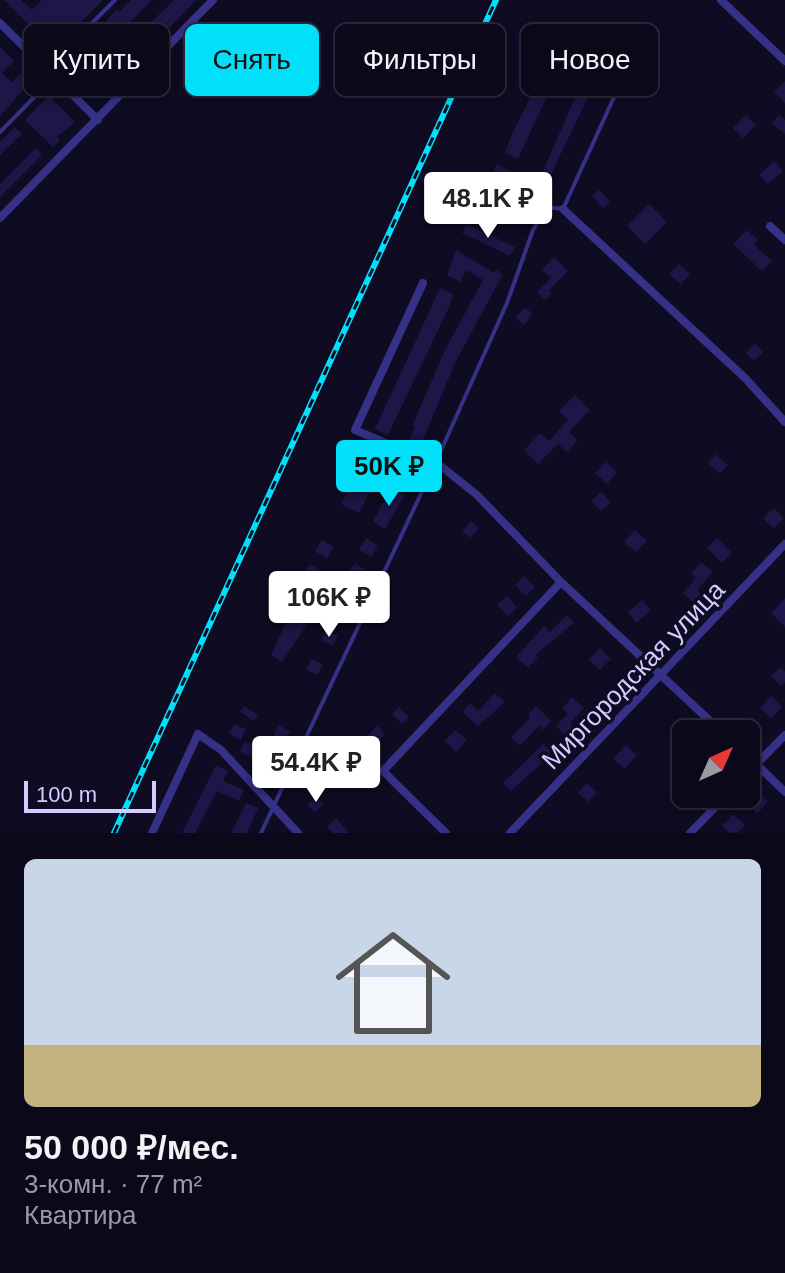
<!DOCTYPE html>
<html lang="ru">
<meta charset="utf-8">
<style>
body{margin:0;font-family:Arial,sans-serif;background:#141123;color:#f1f3f6;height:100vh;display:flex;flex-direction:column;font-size:30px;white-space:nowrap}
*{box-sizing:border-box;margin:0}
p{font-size:26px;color:#9a9aa2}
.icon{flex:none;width:44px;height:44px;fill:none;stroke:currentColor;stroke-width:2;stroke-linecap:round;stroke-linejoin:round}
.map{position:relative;height:833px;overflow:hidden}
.side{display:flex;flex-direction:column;background:#0b081a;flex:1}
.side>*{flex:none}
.banner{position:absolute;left:24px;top:24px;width:738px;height:72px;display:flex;gap:16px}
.needle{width:52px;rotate:45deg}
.fabs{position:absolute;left:672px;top:720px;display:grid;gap:16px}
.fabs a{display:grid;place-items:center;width:88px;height:88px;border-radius:12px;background:#0b081a;box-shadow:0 4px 12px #0003,0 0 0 2px #2b2939;font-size:40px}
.scale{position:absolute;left:24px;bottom:20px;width:132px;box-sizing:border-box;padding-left:8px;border:4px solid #d3cdff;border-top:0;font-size:22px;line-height:28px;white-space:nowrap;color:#d3cdff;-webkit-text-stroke:6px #0f0b23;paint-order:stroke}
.price{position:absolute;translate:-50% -68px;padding:0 18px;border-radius:8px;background:#fff;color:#222;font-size:26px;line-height:52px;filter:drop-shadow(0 2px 4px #0008)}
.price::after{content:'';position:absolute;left:50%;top:48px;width:24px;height:18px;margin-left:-12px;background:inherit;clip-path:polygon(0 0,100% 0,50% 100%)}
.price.current{background:#00e0f8;color:#111}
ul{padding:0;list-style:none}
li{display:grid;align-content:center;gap:16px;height:424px;padding:0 24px}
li+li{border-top:2px solid #2b2939}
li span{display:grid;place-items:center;height:248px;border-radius:12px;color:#555}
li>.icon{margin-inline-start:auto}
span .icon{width:144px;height:144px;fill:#fffc;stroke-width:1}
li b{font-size:34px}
.tag{padding:0 28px;border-radius:12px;background:#0b081a;box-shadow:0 4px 12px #0003,0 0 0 2px #2b2939;font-size:28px;line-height:72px}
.tag.current{background:#00e0f8;color:#111}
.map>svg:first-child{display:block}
.building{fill:#1f1546}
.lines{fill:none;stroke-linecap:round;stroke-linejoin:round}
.service{stroke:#353187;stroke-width:4}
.minor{stroke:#353187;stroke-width:8}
.rail-casing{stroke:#00e0f8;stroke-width:6}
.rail{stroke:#0f0b23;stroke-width:3;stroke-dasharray:9;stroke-linecap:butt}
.labels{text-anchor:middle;stroke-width:7;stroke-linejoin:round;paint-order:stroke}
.street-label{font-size:26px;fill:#d3cdff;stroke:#0f0b23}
</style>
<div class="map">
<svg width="785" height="833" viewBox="0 0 785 833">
<rect width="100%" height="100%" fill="#0f0b23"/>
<!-- building -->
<path class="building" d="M4,0H21L32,10L42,0H103L60,43L74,57L116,10L119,12L131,0H152L86,66L98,79L140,35L151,46L118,82L114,78L99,94Z
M174,0H196L161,37L149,24Z
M601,38L614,44L551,174L543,171Z
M0,47L14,61L2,73L12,82L24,70L36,81L29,88L27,86L0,116Z
M551,56L563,61L518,159L505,153L510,138Z
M785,81V104L774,91Z
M56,88L53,100L75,122L57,137L60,140L53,147L25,120Z
M746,115L756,125L743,138L733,128Z
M779,115L785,120V134L772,123Z
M15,127L22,134L0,155V142Z
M36,148L42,155L0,197V184Z
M774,161L783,171L768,184L759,175Z
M497,164L523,178L519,188L493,173Z
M599,190L610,201L603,208L592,196Z
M649,204L667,222L645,244L627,226Z
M466,224L515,247L510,256L462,233Z
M747,230L758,240L754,245L772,261L762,271L733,244Z
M456,250L494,273L496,270L503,274L455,363L419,450L407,444L415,428L412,426L445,350L483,280L466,270L460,282L447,275Z
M554,257L568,271L549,290L552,293L545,300L537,292L551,278L542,270Z
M679,264L690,274L681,284L669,274Z
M440,288L453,294L450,305L388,435L375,429Z
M525,307L533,314L524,325L515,318Z
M755,344L763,352L754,361L746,353Z
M575,395L590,410L569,432L578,440L567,452L558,444L538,464L524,450L540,433L549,441L568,420L559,411Z
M715,454L728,465L720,474L708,463Z
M606,462L617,472L607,484L595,473Z
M355,477L373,485L359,513L341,504Z
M392,487L405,495L385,529L373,521Z
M601,492L611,502L601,511L591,501Z
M774,508L784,518L774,529L763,518Z
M471,521L479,528L470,538L462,531Z
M635,530L647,541L636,552L624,542Z
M366,538L378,546L371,557L359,550Z
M717,538L732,553L722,563L707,548Z
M322,540L334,547L327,559L315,551Z
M701,562L713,572L697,590L704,596L696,605L683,593L696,578L691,573Z
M355,563L367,571L361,580L349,572Z
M310,564L322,571L315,582L303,575Z
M524,576L535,587L526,596L515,585Z
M343,584L356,592L344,610L348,612L343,622L331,617Z
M300,589L312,597L305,608L293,600Z
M507,596L517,608L508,616L497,605Z
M785,598V627L771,613Z
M642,600L651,611L636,623L628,612Z
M290,614L308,623L282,662L271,655Z
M567,615L574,623L535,655L538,657L528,668L516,657L544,626L550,632Z
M325,632L338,635L333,646L321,641Z
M600,648L611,659L599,670L589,659Z
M311,659L323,664L318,675L306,670Z
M781,667L785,672V682L781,686L771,676Z
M495,693L505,702L478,726L462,712L470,703L478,711Z
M771,696L782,707L771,719L760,708Z
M572,697L584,708L570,724L579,732L571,741L556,726L568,714L562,709Z
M244,706L258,715L254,721L240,712Z
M536,706L551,721L543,730L539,726L520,746L511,737L530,718L528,715Z
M399,707L409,717L402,724L392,714Z
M743 729a9 9 0 1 1 18 0a9 9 0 1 1-18 0Z
M234,724L246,729L241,740L229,734Z
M278,725L290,731L272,778L260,772Z
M377,726L385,734L370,750L362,741Z
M455,730L467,740L456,752L445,741Z
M245,741L257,747L252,758L240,752Z
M543,744L553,753L511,791L503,783Z
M626,745L637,755L625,769L613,759Z
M216,765L228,771L223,781L244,790L239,801L217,791L195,833H182Z
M587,783L597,792L588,802L578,793Z
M757,791L768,802L757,813L746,803Z
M316,796L324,804L315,813L307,805Z
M246,803L258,808L247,833H231Z
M733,814L745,825L737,833H730L722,826Z
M336,818L343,826L349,833H333L327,827Z"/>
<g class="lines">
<!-- service -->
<path class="service" d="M76,39L115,0
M0,132L54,77
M261,833L435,464L507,303L533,230L547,207L563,209L620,84"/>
<!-- minor -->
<path class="minor" d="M721,0L785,61
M0,23L98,120
M563,209L745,378L785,422
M0,218L213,0
M770,226L785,240
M423,283L355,430L442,467L477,495L561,582L724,734
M746,754L785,792
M746,775L785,735
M152,833L198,734L221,750L298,833
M446,833L383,771L561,582
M510,833L785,544
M690,833L728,794"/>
<defs>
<path id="rail" d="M114,833L496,0"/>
</defs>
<!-- rail casing -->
<use href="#rail" class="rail-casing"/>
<!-- rail -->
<use href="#rail" class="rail"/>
</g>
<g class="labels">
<!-- street labels -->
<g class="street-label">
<text transform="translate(633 675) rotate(-46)" y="9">Миргородская улица</text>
</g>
</g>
</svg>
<div class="fabs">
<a><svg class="needle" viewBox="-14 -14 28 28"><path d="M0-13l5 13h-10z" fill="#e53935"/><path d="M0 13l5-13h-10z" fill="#9a9aa2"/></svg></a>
</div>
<div class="scale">100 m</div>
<b class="price" style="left:488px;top:240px">48.1K ₽</b>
<b class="price current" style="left:389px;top:508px">50K ₽</b>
<b class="price" style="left:329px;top:639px">106K ₽</b>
<b class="price" style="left:316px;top:804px">54.4K ₽</b>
<div class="banner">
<a class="tag">Купить</a>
<a class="tag current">Снять</a>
<a class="tag">Фильтры</a>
<a class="tag">Новое</a>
</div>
</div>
<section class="side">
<ul>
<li><span style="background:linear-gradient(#c9d6e8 75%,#c2b280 0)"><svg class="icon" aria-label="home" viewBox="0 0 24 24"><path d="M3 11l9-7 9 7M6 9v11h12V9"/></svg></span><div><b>50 000 ₽/мес.</b><p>3-комн. · 77 m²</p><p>Квартира</p></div></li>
</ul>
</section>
